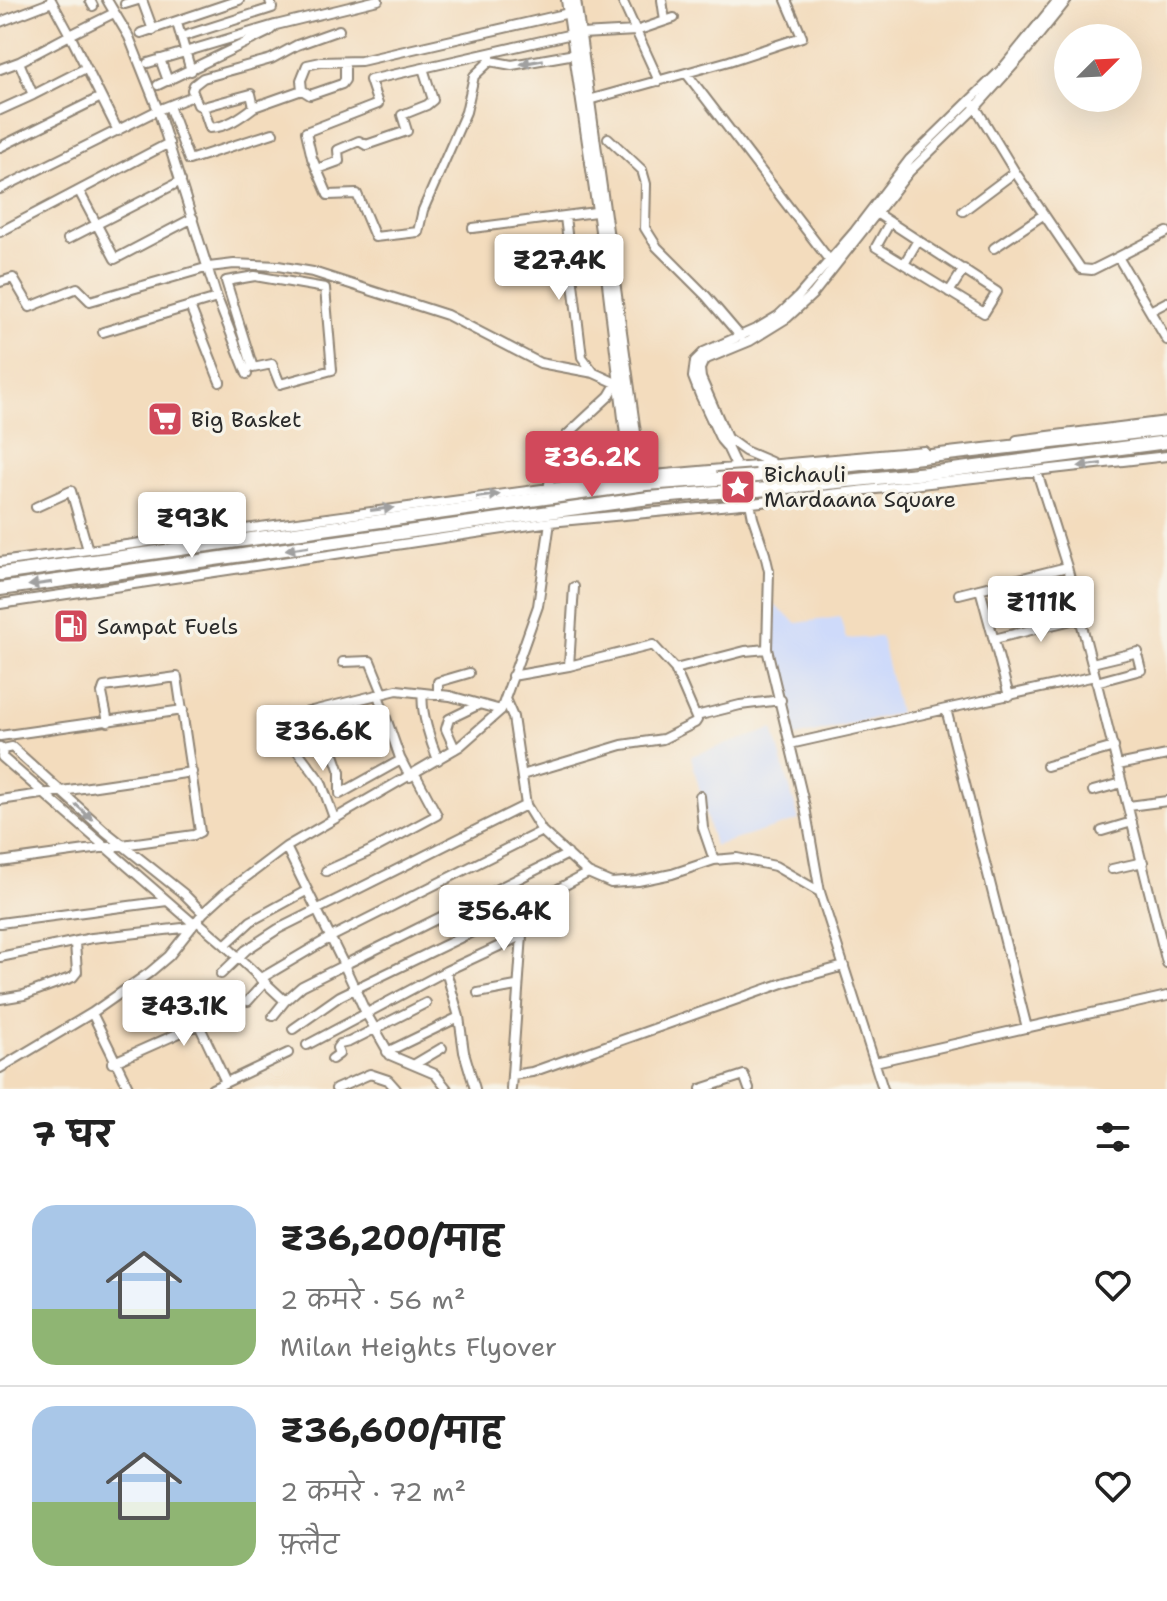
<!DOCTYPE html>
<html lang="hi">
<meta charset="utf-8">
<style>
body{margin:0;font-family:"Shantell Sans","Playpen Sans Deva",sans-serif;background:#f6f6f6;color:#222;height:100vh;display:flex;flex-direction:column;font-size:30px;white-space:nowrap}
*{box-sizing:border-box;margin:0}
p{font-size:26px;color:#767676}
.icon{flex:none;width:44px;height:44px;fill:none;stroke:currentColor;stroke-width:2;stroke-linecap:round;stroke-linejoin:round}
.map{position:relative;height:1089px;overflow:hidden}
.details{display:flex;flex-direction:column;background:#fff;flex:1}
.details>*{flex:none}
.needle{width:52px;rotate:66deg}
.fabs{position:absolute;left:1054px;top:24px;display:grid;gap:16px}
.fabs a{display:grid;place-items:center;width:88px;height:88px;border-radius:50%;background:#fff;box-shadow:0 8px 32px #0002;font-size:40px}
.price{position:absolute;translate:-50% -68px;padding:0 18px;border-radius:8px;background:#fff;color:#222;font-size:26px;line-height:52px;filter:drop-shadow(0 2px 4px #0008)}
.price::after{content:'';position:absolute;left:50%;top:48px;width:24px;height:18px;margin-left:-12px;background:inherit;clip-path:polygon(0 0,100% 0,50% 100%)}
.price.current{background:#d1495b;color:#fff}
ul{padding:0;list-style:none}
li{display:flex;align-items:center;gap:24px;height:200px;padding:0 32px}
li+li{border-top:2px solid #e0e0e0}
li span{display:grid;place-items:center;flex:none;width:224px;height:160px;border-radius:24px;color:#555}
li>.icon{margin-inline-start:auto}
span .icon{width:96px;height:96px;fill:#fffc;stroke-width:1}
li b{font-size:34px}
h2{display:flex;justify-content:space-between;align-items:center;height:96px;padding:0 32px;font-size:34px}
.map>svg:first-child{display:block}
.built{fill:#cedafa}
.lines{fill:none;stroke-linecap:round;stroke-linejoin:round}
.minor-casing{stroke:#8f8474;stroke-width:12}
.major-casing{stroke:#8f8474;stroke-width:14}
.highway-casing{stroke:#8f8474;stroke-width:16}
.minor{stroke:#fff;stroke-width:8}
.major{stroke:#fff;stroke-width:10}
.highway{stroke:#fff;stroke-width:12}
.highway-bridge-casing{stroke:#8f8474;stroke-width:16;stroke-linecap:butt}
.highway-bridge{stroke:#fff;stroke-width:12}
.oneway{fill:#a0a0a0}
.labels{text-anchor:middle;stroke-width:7;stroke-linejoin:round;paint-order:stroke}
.poi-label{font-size:22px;fill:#2b2b2b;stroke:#f7f3e8;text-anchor:start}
</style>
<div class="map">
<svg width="1167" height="1089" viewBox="0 0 1167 1089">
<rect width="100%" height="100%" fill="#f7f3e8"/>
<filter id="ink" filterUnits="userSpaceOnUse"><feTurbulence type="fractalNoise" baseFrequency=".0125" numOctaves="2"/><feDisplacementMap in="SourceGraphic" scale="16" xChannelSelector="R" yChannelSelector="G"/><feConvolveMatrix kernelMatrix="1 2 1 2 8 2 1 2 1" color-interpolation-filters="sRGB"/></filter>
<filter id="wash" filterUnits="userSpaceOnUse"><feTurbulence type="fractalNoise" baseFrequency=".006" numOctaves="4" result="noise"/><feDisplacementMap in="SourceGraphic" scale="32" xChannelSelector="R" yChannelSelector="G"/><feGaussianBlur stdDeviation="1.8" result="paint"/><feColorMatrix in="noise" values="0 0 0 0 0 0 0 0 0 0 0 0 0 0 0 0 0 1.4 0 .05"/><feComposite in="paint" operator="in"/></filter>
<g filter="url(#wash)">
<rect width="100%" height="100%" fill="#f3dcbd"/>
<!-- built -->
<path class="built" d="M774,605L797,623L840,617L846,639L881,637L899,713L795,737L773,647Z
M773,729L799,820L714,846L691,756Z"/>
</g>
<g filter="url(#ink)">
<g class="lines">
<defs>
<path id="minor" d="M51,0L70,35L114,13
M90,0L93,6
M107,0L129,37L158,110L217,298L247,374
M142,0L153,30
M622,0L659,81
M662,0L665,21
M125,4L138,0
M0,22L52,2
M177,23L191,71
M339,30L297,45L271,59L203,78L194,85L192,90L198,105L203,107L251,94L254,107L302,90L310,95L342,84L345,80V62
M141,33L239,0
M581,34L636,31L674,18
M181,37L272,8L270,0
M490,53V61L474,76L466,112L423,210L418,232L375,237L357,194L328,195L312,158L306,132L378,104L370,80L572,34
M160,59L168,81
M490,61L512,65L575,54
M148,63L275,25
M0,69L19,62
M687,74L830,261
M158,85L268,32L276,25L378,0
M302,90L301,80L307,65L321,62L361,61L569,13
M33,95L86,68
M585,101L729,61L802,37L786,0
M973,103L1015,172L1081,269L1092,270L1118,257L1167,340
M169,106L189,160L273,133
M203,107L210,128C227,127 241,117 254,107
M0,110L33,95L19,62L70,35L118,131
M608,138L642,170L646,184L645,228L657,247L706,296L741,337
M0,147L101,97
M317,169L339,161L338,150L359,141L366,145L407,131L402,115L427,105L433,100L423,68
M0,189L158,110L193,96
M79,191L115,259L193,218
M873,211L997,292L984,313L876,247L890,222
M963,211L1015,172
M565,217L582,357L594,373
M473,228L603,211
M0,232L169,143
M68,239L181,181
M994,248L1043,215
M1118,257L1167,232
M904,264L918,240
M255,276L325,288L332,370L280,384L272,364L253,368L226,281Z
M0,282L13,278L30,307L77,288L90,301L209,267L234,264L278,266L313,272L447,315L540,363L594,373L616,383
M949,292L964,269
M190,306L220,382
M1150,311L1167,302
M103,332L217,298
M727,438L745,451L771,462
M1017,440L1167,421
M727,446V438L701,378L700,369L704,360L750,341L787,318L813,294L909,172L976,107L1026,51L1067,0
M1037,472L1067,567L1095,676
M548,489L555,454L567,435L609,396L619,379
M36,507L71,491L88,550
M0,562L631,477L924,451
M980,589L1009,696
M959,594L1067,567
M0,604L550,522L752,503L1167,456
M994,639L1080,618
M343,662L370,661L383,693
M1092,663L1138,652
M569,666L574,587
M675,669L745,651L767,649
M512,676L569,666L653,645L675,669L697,720L695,723L663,739L622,745L522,775
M1096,682L1141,670L1138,658
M423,693C420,710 431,743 438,760
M378,695L400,758L410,777
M438,695V682L469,673
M506,701L513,717L526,805L542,831L588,873L611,883L638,881L672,874L714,860L737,858L775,866L820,892
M382,708L333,722L331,724V746L340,772V794L401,760
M696,716L740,705L781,700
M0,736L183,710
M790,744L946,709
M0,747L3,749L2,757L194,924
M3,749L12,747L105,831L184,894L203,913
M455,749L446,729L449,719L478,705
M1118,765L1167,755
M1047,766L1114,747
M1093,791L1122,783
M700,796L703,828L714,860
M0,800L192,772
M1129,806L1167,801
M334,818L321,782L287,737L288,717L397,690L450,696L501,710
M1102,831L1132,822
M286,847L344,965L568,854
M0,862L194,835L200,832L177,677L104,687L102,693L108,722
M1112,869L1143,862
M326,871L368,852L437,815L415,774
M197,921L225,945L251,921L306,891
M0,923L167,901
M225,945L285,1001L302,986L344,965L366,1013L390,1055L435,1074L447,1089
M0,957L92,938L192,927
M221,974L246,950L278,929L526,805
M260,979L331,937L542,831
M478,993L516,986
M0,999L24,995L73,977L77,972L75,943
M248,1001L264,983
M92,1013L129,1089
M273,1016L285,1001
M459,1017L464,1052L475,1089
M199,1025L226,1082
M1027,1028L946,709L1095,676L1167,963
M293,1029L340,996L524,907
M307,1045L446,971L521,936
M387,1052L459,1017L446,971
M332,1059L339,1054L337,1048L340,1044L349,1042L426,1003
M875,1062L1167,996
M112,1063L240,1006
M415,1064L442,1048
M0,1068L92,1013L149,973L169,956L203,913L225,893L286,847L460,746L501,710L538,606L550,522
M512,1075L532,1072L786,982L844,966
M212,1089L288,1053
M336,1089L370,1074L388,1080L396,1089
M511,1089L524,907L588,873
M701,1089L744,1075L749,1089
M883,1089L820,892L805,807L767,649L769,571L765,554L753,518L744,473L736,466L727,447L721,440L700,395L693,377L695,361L704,352L758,328L778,316L798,297L855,231L910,159L1002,69L1058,0"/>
<path id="major" d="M567,0L605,258L631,477
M575,0L641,476"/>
<path id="highway" d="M756,476L1167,429
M757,490L937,472L1167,442
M0,574L646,484L717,479
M0,589L649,498L717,492"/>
</defs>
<!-- minor casing -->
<use href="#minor" class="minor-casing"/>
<!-- major casing -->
<use href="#major" class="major-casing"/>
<!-- highway casing -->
<use href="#highway" class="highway-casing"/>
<!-- minor -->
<use href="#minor" class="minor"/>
<!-- major -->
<use href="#major" class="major"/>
<!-- highway -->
<use href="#highway" class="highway"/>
<defs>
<path id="highway-bridge" d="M717,479L756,476
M717,492L757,490"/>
</defs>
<!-- highway-bridge casing -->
<use href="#highway-bridge" class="highway-bridge-casing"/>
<!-- highway-bridge -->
<use href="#highway-bridge" class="highway-bridge"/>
</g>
<!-- one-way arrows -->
<defs><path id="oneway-solid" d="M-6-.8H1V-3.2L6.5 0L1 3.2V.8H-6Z" transform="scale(2)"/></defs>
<g class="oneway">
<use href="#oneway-solid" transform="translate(532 62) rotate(170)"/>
<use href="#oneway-solid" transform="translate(1090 465) rotate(173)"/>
<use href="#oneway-solid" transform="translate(488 496) rotate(-7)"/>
<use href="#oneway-solid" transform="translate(382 509) rotate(-7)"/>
<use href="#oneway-solid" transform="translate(297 548) rotate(172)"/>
<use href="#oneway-solid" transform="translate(40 584) rotate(172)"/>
<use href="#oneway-solid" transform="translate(84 812) rotate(43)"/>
</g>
</g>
<!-- icons -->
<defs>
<symbol id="supermarket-square" viewBox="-11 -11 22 22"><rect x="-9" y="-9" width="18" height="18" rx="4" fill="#d1495b" stroke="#f7f3e8"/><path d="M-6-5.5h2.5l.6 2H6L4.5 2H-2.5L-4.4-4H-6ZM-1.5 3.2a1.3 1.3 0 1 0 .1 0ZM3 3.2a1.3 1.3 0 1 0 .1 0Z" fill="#fff"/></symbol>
<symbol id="sight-square" viewBox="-11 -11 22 22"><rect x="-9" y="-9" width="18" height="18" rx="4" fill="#d1495b" stroke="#f7f3e8"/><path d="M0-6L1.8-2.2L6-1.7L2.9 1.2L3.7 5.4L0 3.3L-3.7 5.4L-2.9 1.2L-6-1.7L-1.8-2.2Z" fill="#fff"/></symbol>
<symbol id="fuel-square" viewBox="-11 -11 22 22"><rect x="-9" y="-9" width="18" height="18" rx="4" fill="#d1495b" stroke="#f7f3e8"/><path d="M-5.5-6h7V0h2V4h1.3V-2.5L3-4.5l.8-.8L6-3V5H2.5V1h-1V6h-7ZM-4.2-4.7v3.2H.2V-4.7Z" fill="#fff"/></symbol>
</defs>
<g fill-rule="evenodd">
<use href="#supermarket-square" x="145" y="399" width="40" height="40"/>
<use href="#sight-square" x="718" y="467" width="40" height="40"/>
<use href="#fuel-square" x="51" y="606" width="40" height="40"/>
</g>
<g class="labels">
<!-- poi labels -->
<g class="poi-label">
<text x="191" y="427">Big Basket</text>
<text x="764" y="482">Bichauli<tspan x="764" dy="25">Mardaana Square</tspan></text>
<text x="97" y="634">Sampat Fuels</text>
</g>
</g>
</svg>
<div class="fabs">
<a><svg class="needle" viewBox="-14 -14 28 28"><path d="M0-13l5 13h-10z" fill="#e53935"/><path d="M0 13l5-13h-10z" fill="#767676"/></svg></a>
</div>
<b class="price" style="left:559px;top:302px">₹27.4K</b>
<b class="price current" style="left:592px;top:499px">₹36.2K</b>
<b class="price" style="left:192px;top:560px">₹93K</b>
<b class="price" style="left:1041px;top:644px">₹111K</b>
<b class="price" style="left:323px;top:773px">₹36.6K</b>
<b class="price" style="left:504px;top:953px">₹56.4K</b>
<b class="price" style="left:184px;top:1048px">₹43.1K</b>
</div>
<section class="details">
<h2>7 घर<svg class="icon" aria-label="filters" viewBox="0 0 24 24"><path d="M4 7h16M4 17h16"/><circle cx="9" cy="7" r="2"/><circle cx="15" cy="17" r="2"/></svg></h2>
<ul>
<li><span style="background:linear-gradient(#a9c7e8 65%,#8fb573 0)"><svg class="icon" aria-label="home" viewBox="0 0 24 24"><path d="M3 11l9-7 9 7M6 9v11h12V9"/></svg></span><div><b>₹36,200/माह</b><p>2 कमरे · 56 m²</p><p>Milan Heights Flyover</p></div><svg class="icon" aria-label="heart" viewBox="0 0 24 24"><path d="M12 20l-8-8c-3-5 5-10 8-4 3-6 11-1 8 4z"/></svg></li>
<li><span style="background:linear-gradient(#a9c7e8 60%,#8fb573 0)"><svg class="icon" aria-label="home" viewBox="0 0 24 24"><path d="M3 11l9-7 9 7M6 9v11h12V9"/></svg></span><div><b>₹36,600/माह</b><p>2 कमरे · 72 m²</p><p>फ़्लैट</p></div><svg class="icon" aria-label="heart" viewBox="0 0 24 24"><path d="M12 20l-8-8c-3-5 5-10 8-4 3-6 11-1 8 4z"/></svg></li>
</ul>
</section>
